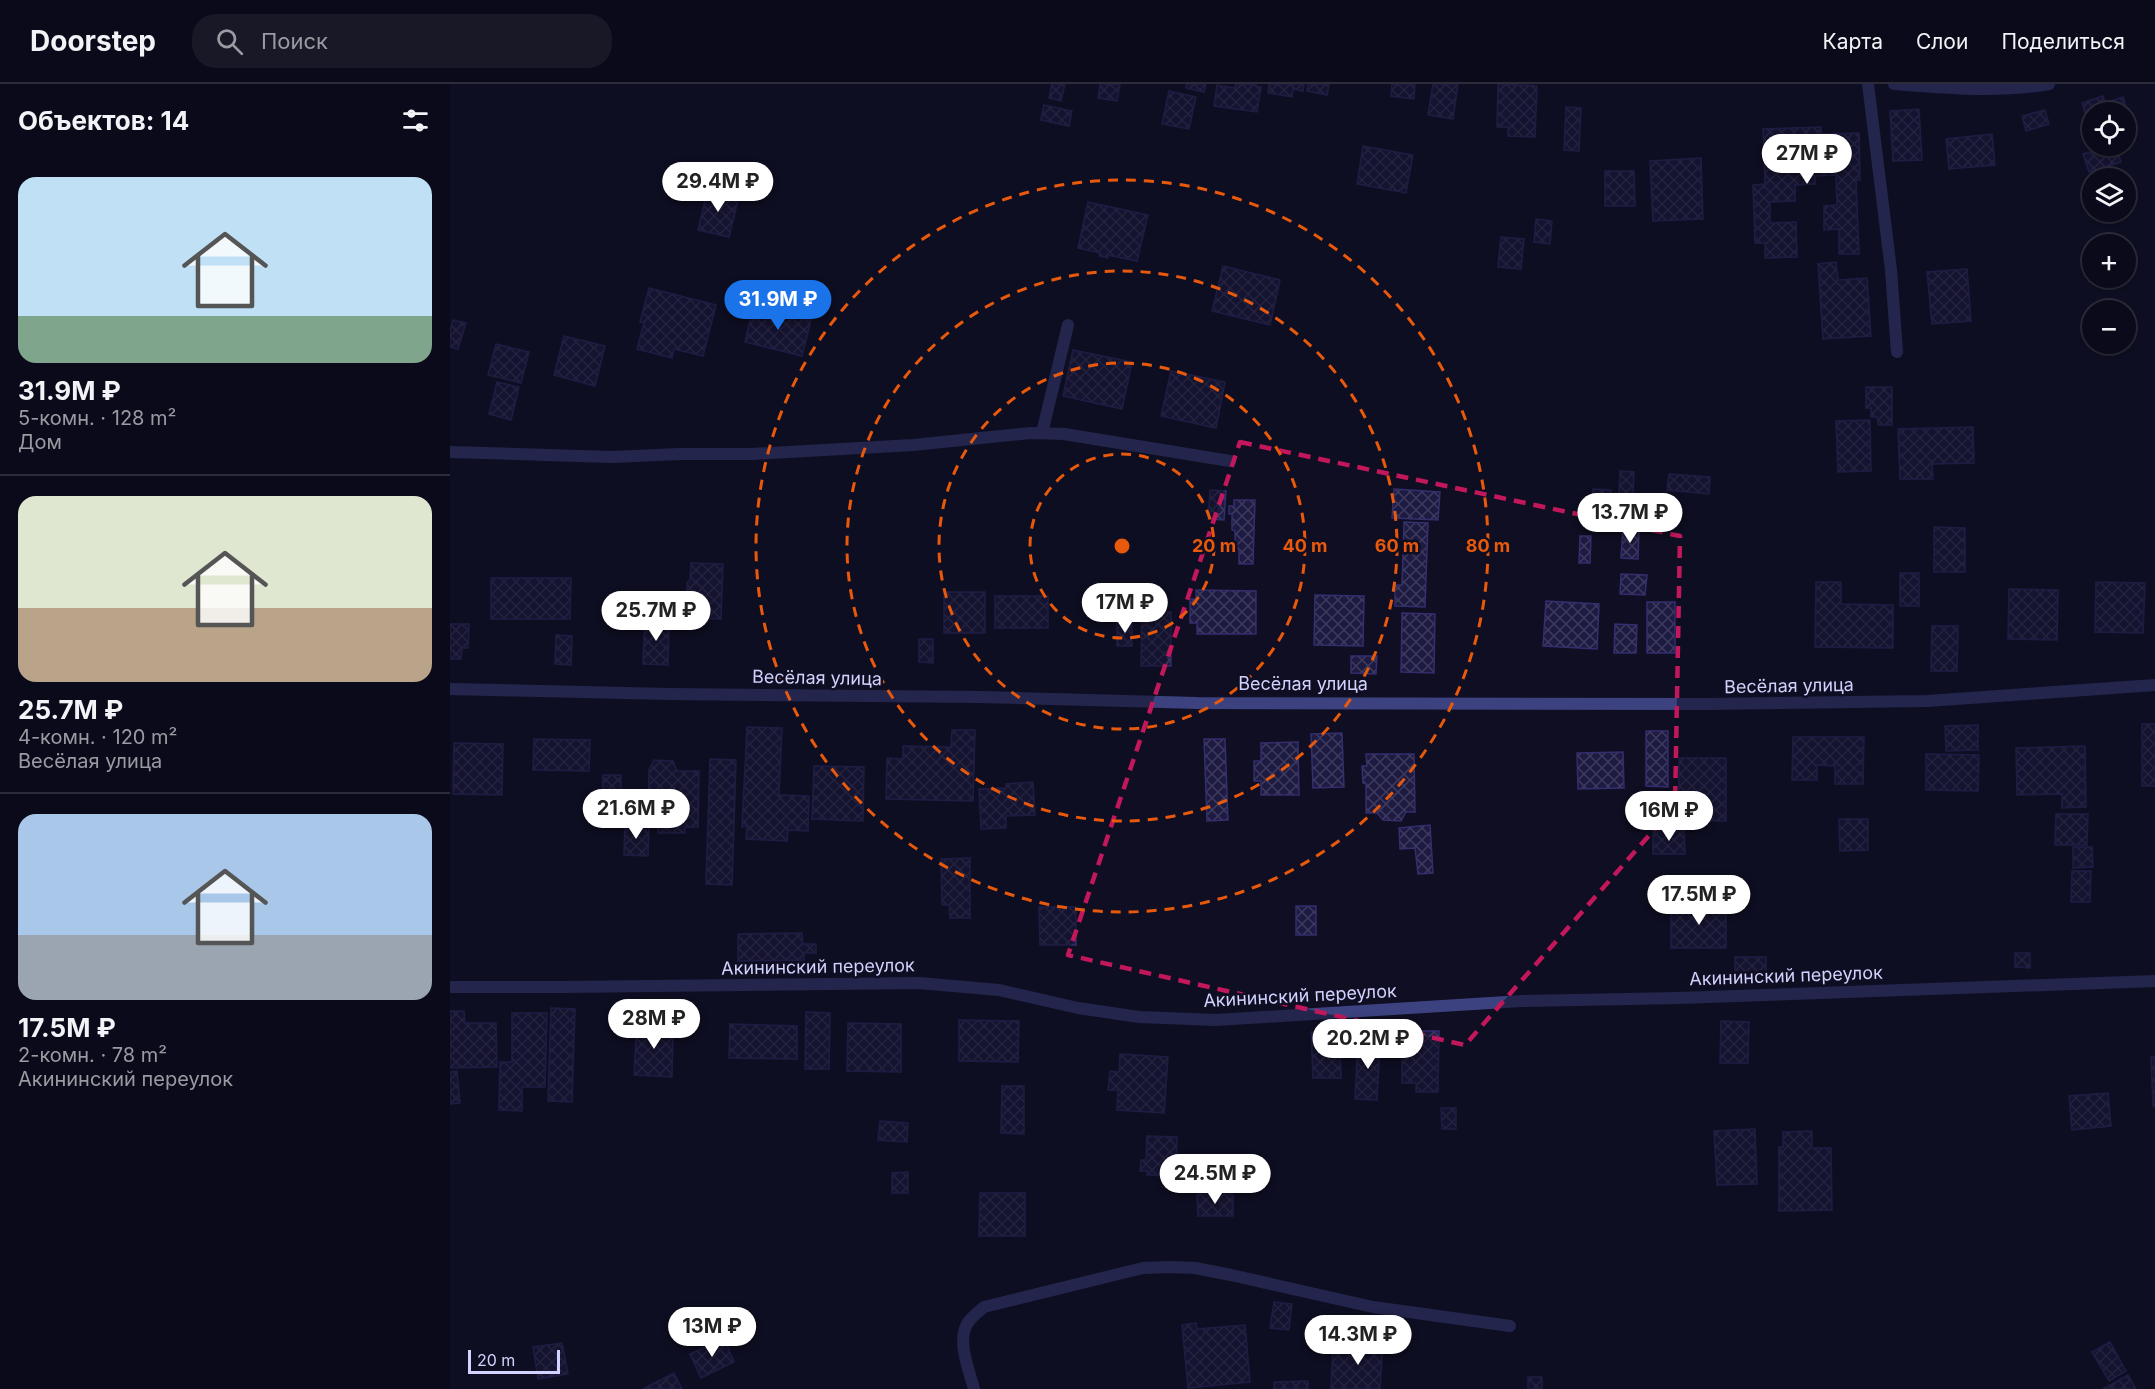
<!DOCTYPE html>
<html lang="ru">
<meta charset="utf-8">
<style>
body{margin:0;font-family:Inter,sans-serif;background:#191827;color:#f1f3f6;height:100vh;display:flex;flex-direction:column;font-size:22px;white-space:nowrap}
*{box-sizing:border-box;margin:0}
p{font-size:20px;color:#9a9aa2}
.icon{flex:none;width:33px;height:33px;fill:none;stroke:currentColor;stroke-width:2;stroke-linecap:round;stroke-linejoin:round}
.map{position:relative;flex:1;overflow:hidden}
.side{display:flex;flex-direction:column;background:#0b0a1a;width:450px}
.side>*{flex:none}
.controls{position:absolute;left:1632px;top:18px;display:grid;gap:12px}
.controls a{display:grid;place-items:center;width:54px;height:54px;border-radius:50%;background:#0b0a1a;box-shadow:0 2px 4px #0004,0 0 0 2px #2b2b39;font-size:30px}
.scale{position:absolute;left:18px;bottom:15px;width:92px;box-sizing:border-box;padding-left:6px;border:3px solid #d1d2fd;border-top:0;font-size:16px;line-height:21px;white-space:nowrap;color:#d1d2fd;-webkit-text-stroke:4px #0f0e22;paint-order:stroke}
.price{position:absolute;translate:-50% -51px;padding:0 14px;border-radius:21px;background:#fff;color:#222;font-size:20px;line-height:39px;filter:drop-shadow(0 2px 3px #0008)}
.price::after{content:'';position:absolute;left:50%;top:36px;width:18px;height:14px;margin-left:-9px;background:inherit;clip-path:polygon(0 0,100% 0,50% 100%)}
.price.active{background:#1a73e8;color:#fff}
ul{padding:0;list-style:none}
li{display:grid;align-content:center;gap:12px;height:318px;padding:0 18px}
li+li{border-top:2px solid #2b2b39}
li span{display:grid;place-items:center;height:186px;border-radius:18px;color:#555}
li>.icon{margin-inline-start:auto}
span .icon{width:108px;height:108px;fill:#fffc;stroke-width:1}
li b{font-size:26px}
h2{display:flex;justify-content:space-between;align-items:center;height:72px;padding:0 18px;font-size:26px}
header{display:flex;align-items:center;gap:36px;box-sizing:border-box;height:84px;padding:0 30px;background:#0b0a1a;border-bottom:2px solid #2b2b39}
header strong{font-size:28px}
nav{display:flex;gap:33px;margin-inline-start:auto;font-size:21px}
.search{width:420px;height:54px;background:#191827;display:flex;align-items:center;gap:15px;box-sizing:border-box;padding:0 21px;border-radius:24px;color:#9a9aa2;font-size:22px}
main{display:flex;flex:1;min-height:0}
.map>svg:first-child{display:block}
.building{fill:url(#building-cross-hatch);stroke:#332e6d;stroke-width:1.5}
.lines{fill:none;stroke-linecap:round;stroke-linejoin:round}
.service{stroke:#3c427f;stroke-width:12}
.minor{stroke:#3c427f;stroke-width:12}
.marked{fill:none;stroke:#c2185b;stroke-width:4.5;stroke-dasharray:12 8;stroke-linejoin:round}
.ring{fill:none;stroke:#e8590c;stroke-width:3;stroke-dasharray:10 8}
.labels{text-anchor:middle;stroke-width:5;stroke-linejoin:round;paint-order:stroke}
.street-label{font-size:18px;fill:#d1d2fd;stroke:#0f0e22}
.centre{fill:#e8590c;stroke:#0f0e22;stroke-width:3}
.ring-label{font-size:18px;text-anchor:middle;font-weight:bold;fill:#e8590c;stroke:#0f0e22;stroke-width:5;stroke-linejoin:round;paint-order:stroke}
</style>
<header>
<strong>Doorstep</strong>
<div class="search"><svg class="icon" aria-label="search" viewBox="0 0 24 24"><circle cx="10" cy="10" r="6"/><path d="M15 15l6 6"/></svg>Поиск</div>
<nav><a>Карта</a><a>Слои</a><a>Поделиться</a></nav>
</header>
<main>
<section class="side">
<h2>Объектов: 14<svg class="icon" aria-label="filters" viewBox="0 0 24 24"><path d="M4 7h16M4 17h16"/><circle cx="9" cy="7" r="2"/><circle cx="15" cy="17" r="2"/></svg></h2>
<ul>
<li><span style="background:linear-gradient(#bfe0f5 75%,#7fa58c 0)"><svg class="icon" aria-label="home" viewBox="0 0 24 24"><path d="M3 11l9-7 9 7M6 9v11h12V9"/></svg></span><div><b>31.9M ₽</b><p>5-комн. · 128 m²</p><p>Дом</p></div></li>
<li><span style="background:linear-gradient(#dfe7d0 60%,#b9a48a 0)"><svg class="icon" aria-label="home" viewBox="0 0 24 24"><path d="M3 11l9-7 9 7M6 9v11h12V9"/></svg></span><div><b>25.7M ₽</b><p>4-комн. · 120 m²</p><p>Весёлая улица</p></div></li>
<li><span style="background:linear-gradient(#a9c7e8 65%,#9aa5b1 0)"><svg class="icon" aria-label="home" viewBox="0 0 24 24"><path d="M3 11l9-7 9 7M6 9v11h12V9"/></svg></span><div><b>17.5M ₽</b><p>2-комн. · 78 m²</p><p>Акининский переулок</p></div></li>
</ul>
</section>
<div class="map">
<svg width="1705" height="1305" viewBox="0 0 1705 1305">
<defs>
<pattern id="building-cross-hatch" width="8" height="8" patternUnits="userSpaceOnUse" patternTransform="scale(1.5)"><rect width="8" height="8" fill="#1e1b42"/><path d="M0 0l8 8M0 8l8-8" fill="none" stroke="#3e3b5e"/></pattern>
</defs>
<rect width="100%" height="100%" fill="#0f0e22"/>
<!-- building -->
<path class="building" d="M602,0H615L611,17L599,14Z
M650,0H670L667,17L648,14Z
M737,0H756L754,8L736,4Z
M786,0H806V2L811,3L807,28L764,22L767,1L785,4Z
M819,0H854L853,7L843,5L842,13L818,9Z
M858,0H879L877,11L857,7Z
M942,0H965L964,15L941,12Z
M983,0H1008L1003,35L978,31Z
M1048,0L1087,2L1085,53L1058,52V43H1047Z
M719,7L746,13L739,45L712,40Z
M1653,12L1658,28H1642V51L1632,19Z
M1673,13L1685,53L1676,56V28H1661L1658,18Z
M594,21L622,27L619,42L591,36Z
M1116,23L1131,24L1129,67L1114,66Z
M1469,25L1472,76L1443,77L1440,27Z
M1595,26L1599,40L1576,47L1572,32Z
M1371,43V50L1409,49L1410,96H1406L1409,170H1389V145L1374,146V122L1387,121L1386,91L1365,92V100L1345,101V117L1320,118V139L1346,138L1347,173L1315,174V159H1305L1303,101L1315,100L1313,45Z
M1542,50L1545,81L1499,85L1496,55Z
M913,62L963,71L956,109L907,100Z
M1646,62H1666L1671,78L1639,88L1633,70L1647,66Z
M1251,74L1253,135L1203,137L1200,77Z
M1155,87H1184L1185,122H1155Z
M258,104L289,112L279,153L248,146Z
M638,118L698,131L687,177L658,171V174L649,172L650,169L628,164Z
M1086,135L1102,137L1100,160L1084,158Z
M1051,153L1074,155L1071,185L1048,183Z
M1386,178L1388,196L1417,194L1421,252L1373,255L1368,180Z
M773,182L830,196L820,241L762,227Z
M1517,185L1521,237L1482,240L1477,188Z
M199,204L266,221L253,272L224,265L222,274L187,265L194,239L190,238Z
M303,223L361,236L352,272L295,258Z
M3,236L16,239L8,265L0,263V246Z
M114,252L155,262L145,302L104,291Z
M46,260L79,268L71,299L38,291Z
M623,266L682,278L672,325L613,312Z
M721,287L775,298L766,344L711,332Z
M47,298L69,303L61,336L39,330Z
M1416,303H1442V341H1428L1427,333H1421V324H1416Z
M1420,336L1421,387L1388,388L1386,337Z
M1523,343L1524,379L1482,380L1483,395H1450L1448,345Z
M1170,387L1184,388L1183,412L1169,411Z
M1219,390L1260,393L1259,410L1217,406Z
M944,405L990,408L988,436L942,434Z
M1143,405L1161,406V445H1142Z
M760,406L776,407L774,436L758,435Z
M784,416H805L803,480H789V465H785V447L782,446V430H779V422H784Z
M954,438L978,439L975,523L945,522V501H952Z
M1484,443L1515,444V488H1484Z
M1173,445L1189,446L1188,475L1171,474Z
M1130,452H1141L1140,479H1129Z
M241,479L273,480L271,535L240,534L241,519L237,516V499L240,496Z
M1450,489H1469V522H1450Z
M1171,490L1197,491L1195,511L1170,510Z
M41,494H121L120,535H41Z
M1366,498H1391V520L1443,521V564L1365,563Z
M1646,498L1695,499L1693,549L1645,548Z
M1559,505L1608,506L1607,556L1558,555Z
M746,506L806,507V550H747V539H740V515H746Z
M494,508H535V549H494Z
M865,511L914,512L913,562L864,561Z
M545,512H598V544H545Z
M1096,517L1149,520L1147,565L1093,562Z
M1197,518H1225V569H1197Z
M692,527L721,528V582H691Z
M952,529L985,530L984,589L951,588Z
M195,534L219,535L218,581L193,580Z
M682,537V562H667V538Z
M0,540H19L18,564H12L11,575H0Z
M1165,540L1187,541L1186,569H1164Z
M1482,542H1508L1507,587H1481Z
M106,551L122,552L121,581L105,580Z
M469,555H483V579L469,578Z
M901,572H927L926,590L901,589Z
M1692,640H1705V702H1692Z
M1528,641V666L1496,667L1495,642Z
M297,643L332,644L329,711L359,712L358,747L338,746L337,757L296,755L297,741L292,743Z
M502,646H525L523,717L436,715L437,674L453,675V662L501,663Z
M1196,647H1218V703L1196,702Z
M892,649L894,703L863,704L861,650Z
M1343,653H1414L1413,700H1385V682L1367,681V696H1342Z
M84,655L140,656L139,687L83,686Z
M754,655H775L778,736L757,737Z
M848,658L849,711H811V697H804V677H811V659Z
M4,659L53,660L52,711L3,710Z
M1635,662L1636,723L1612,724V710L1567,711L1566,664Z
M1173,668L1174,704L1128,705L1127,669Z
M916,670H964L965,728H956L951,737L933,736L927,729H916V700L913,699L912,682H917Z
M1476,670L1529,671L1528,707L1476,706Z
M1229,674H1276V737H1229Z
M260,675L286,676L282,801L256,800Z
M204,676L223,677L227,687H249L248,743H235V749H208V738L198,737L199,686Z
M364,682L414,683L413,737L362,735Z
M153,691H171V711H174L173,725H152Z
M583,698L585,731L556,732V744L531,745L529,705L556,704V700Z
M1606,730H1638L1637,761H1605Z
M1389,735H1418V766L1390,767Z
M175,740L199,741L198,772L174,771Z
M980,741L983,789L968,790L965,764L950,765L949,744Z
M1203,746H1234L1235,770H1203Z
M1623,763H1642L1643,783L1623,784Z
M520,774V834H500L499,821H492L491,775Z
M1622,787H1641L1640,818H1621Z
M1276,820V864H1221V821Z
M846,822H866V851H846Z
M589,823H626V861H590Z
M352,849L353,860H366V869H354V876L288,877V850Z
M1565,869H1580V884L1565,883Z
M1285,873H1316V892H1285Z
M101,924L125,925L122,1018L98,1017Z
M0,927H14L15,939H46L47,983L0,984Z
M356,928L380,929L379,985H355Z
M62,929H97L95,1003H72V1027L49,1026L50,978H62Z
M509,936L569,937L568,978L509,977Z
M1271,937L1299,938L1298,979H1270Z
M187,939L223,940L222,993L184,991Z
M398,939L451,940V988L397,987Z
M280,940L347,942V975L279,974Z
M966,947H989L988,1008H966V999H952V959H966Z
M861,948H889L891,994H863Z
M908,956L930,957L927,1016L905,1015Z
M670,970L718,973L714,1029L667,1026L668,1006H658L660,987L669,988Z
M1701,973H1705V1022H1703Z
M7,987L10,1019L0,1020V988Z
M552,1002H574V1050L551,1049Z
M1658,1009L1661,1042L1622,1046L1619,1012Z
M991,1024H1006V1045H992Z
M430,1037L458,1039L457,1058L428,1056Z
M1305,1045L1307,1100L1267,1101L1264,1047Z
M1362,1047V1064H1381L1382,1126L1329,1127V1063H1333V1048Z
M697,1052L727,1053L726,1092L697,1091V1087H690L691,1076H696Z
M458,1088V1109H442V1089Z
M530,1109H575V1152H529Z
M747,1110H783V1132H748Z
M824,1218L842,1220L839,1246L820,1244Z
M746,1239L747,1245L795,1241L800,1298L738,1304L732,1241Z
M909,1253L933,1255L930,1305H881L883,1263L908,1265Z
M274,1254L284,1278L251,1294L240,1270Z
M1660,1258L1676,1287L1659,1297L1642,1268Z
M112,1259L118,1290L88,1295L83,1263Z
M224,1289L232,1305H193Z
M1678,1291L1686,1305H1653Z
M1078,1293H1092V1305H1078Z
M858,1297V1305H824V1298Z"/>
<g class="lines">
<!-- service -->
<path class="service" d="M592,349L618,241"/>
<!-- minor -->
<path class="minor" d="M1418,0L1441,186L1447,268
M1444,0C1494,4 1548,9 1599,0
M0,368L161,373L230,370H301L463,361L581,349L614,350L780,377
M0,605L218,610L530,613L747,619L1256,620L1477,617L1705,601
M0,903H113L469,899L549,906L628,924L689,933L766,936L1072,917L1229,914L1705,897
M524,1305C519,1286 507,1258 517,1240C521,1233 528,1228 534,1223L693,1184L719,1183L745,1184L781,1191L923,1223L1060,1242"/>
</g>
<!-- marked area -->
<path d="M0 0H1705V1305H0ZM790,358L1230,452L1225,722L1015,961L618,871Z" fill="#0f0e22" fill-opacity=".55" fill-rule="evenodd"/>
<path class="marked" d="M790,358L1230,452L1225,722L1015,961L618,871Z"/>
<!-- distance rings -->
<g class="ring">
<circle cx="672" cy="462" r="92"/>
<circle cx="672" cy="462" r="183"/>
<circle cx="672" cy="462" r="275"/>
<circle cx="672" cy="462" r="366"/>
</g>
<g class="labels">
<!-- street labels -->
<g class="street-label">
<text transform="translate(367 594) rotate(1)" y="6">Весёлая улица</text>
<text x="853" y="606">Весёлая улица</text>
<text transform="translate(1339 602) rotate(-1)" y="6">Весёлая улица</text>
<text transform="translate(368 883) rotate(-1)" y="6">Акининский переулок</text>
<text transform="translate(1336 892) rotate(-2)" y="6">Акининский переулок</text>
<text transform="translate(850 912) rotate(-3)" y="6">Акининский переулок</text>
</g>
</g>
<circle cx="672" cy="462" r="9" class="centre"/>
<g class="ring-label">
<text x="764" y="468">20 m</text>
<text x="855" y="468">40 m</text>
<text x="947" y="468">60 m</text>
<text x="1038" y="468">80 m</text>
</g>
</svg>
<div class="controls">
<a><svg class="icon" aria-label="locate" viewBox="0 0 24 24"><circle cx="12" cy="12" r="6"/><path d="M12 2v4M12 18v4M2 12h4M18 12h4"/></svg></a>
<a><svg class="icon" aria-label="layers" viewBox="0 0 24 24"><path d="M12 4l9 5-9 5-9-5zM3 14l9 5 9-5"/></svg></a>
<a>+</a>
<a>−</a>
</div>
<div class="scale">20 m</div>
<b class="price" style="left:1357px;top:101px">27M ₽</b>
<b class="price" style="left:268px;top:129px">29.4M ₽</b>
<b class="price active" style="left:328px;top:247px">31.9M ₽</b>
<b class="price" style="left:1180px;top:460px">13.7M ₽</b>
<b class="price" style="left:675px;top:550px">17M ₽</b>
<b class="price" style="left:206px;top:558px">25.7M ₽</b>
<b class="price" style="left:186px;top:756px">21.6M ₽</b>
<b class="price" style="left:1219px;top:758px">16M ₽</b>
<b class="price" style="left:1249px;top:842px">17.5M ₽</b>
<b class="price" style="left:204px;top:966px">28M ₽</b>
<b class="price" style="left:918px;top:986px">20.2M ₽</b>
<b class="price" style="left:765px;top:1121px">24.5M ₽</b>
<b class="price" style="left:262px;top:1274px">13M ₽</b>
<b class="price" style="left:908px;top:1282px">14.3M ₽</b>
</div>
</main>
